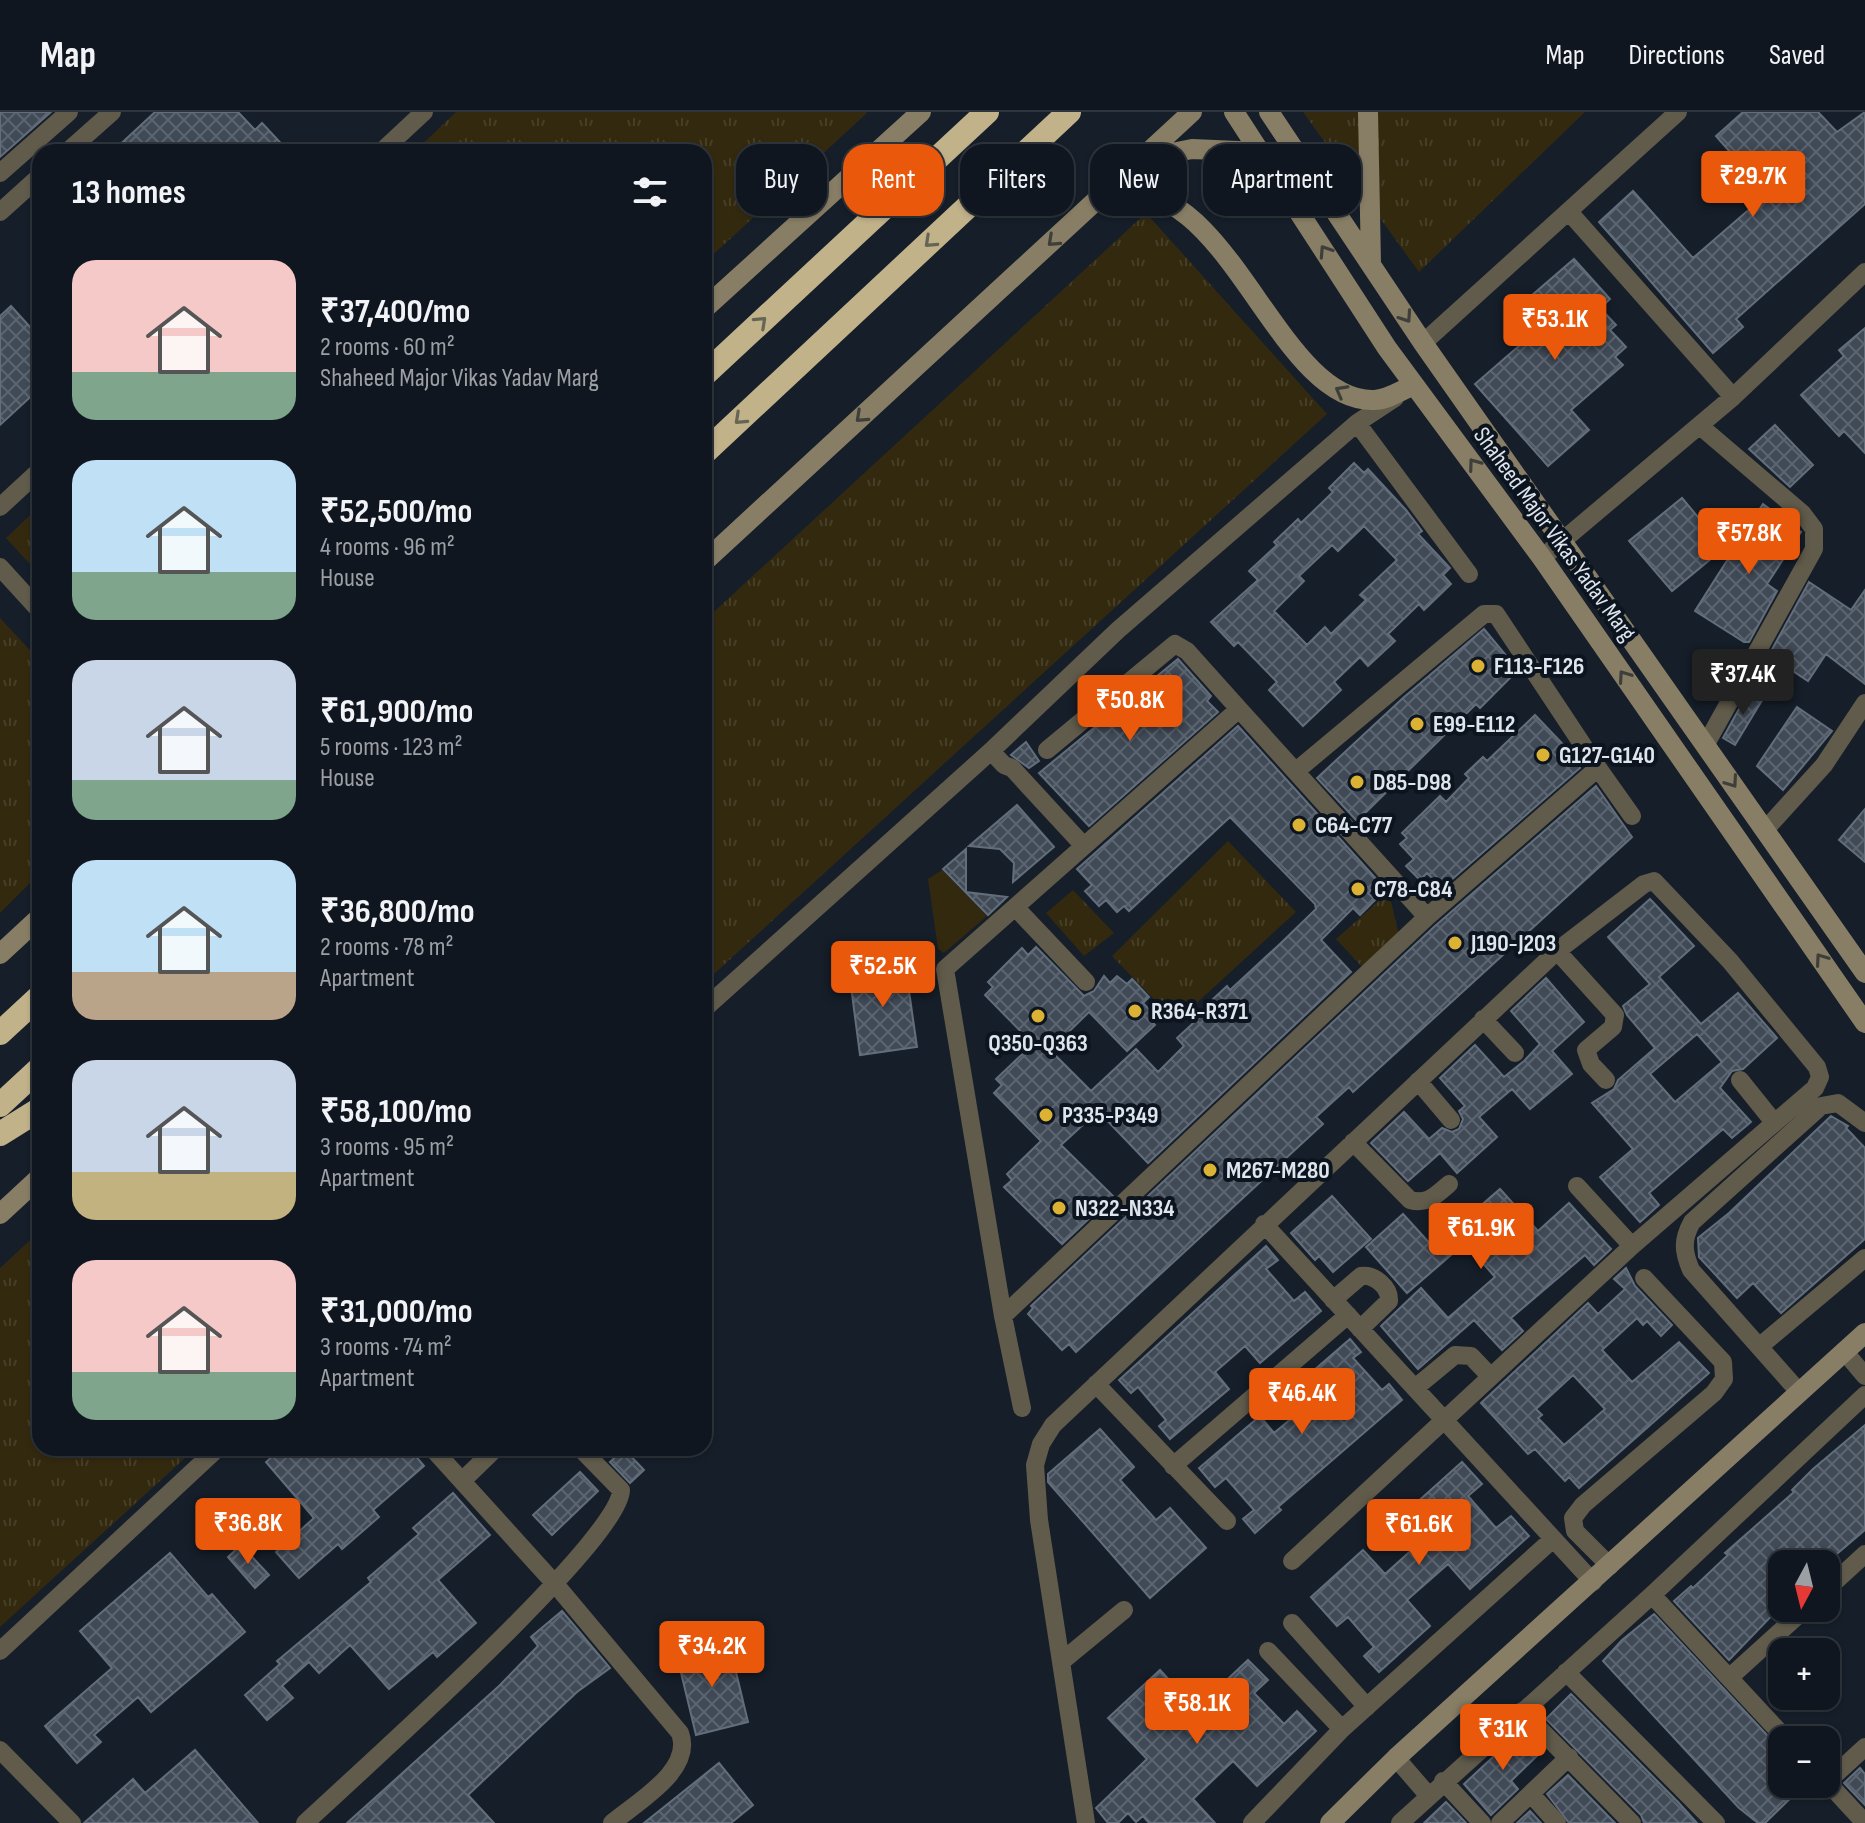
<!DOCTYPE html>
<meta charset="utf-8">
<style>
body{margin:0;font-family:"Sofia Sans Condensed",sans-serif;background:#191f28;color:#f1f3f6;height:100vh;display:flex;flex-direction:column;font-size:30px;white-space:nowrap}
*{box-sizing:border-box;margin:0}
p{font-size:26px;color:#9c9fa4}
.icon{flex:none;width:44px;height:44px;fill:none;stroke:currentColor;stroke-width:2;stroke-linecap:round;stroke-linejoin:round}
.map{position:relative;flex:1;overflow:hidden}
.side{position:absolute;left:32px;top:32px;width:680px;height:1312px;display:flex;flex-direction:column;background:#10161f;border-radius:24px;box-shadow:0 2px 6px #0004,0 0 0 2px #30353d}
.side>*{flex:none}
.top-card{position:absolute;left:736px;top:32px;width:760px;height:72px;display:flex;gap:16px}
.needle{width:52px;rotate:187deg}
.fabs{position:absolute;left:1768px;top:1438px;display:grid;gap:16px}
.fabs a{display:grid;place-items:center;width:72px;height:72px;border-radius:16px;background:#10161f;box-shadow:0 2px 6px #0004,0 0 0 2px #30353d;font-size:40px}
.price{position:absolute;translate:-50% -68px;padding:0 18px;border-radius:8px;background:#ea580c;color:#fff;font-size:26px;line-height:52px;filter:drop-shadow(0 2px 4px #0008)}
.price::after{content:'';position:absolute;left:50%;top:48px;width:24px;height:18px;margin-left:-12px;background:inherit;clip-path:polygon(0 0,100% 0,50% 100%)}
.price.on{background:#222;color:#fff}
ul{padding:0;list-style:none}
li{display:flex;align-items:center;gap:24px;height:200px;padding:0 40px}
li span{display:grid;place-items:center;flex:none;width:224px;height:160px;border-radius:24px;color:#555}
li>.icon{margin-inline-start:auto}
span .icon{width:96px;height:96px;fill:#fffc;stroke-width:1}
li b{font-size:34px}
h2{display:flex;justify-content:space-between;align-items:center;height:96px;padding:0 40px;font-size:34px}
.pill{padding:0 28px;border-radius:24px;background:#10161f;box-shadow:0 2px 6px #0004,0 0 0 2px #30353d;font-size:28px;line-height:72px}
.pill.on{background:#ea580c;color:#fff}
header{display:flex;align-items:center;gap:48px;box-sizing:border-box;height:112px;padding:0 40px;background:#10161f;border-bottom:2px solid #30353d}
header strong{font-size:38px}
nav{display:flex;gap:44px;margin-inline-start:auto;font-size:28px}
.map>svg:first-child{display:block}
.grass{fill:url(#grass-tufts)}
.pitch{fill:#32290f}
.building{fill:url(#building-cross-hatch);stroke:#636e7c;stroke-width:2;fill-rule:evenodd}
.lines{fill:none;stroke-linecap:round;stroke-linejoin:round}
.street{stroke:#615b4b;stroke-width:18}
.secondary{stroke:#887e65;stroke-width:20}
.highway{stroke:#c1b28a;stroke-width:24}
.oneway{stroke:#3e3f3b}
.oneway2{stroke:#666454}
.poi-dot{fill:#dbb233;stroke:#0c151f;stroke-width:3}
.labels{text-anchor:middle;stroke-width:8;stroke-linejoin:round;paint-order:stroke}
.street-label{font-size:24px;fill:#dfe5ed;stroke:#0c151f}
.poi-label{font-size:24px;font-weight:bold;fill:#dfe5ed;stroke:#0c151f;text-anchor:start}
</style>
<header>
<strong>Map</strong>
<nav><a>Map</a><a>Directions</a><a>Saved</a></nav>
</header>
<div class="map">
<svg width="1865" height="1711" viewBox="0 0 1865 1711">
<defs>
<pattern id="grass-tufts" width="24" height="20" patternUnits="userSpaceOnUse" patternTransform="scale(2)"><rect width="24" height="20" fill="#32290f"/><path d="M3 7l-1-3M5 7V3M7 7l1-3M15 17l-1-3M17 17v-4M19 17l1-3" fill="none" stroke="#463e26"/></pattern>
<pattern id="building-cross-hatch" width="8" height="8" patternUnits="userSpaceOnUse" patternTransform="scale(2)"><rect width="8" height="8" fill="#404a57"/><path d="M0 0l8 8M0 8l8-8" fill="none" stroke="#5b646f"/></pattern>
</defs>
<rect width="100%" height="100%" fill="#151e29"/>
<!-- grass -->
<path class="grass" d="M456,0H866L867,1L704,151V40H414Z
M1303,0H1585L1419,160Z
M1146,101L1327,302L704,871V509Z
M40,394V463L6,426Z
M0,506L40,549V761L0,801Z
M1228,729L1296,800L1176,910L1112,844Z
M1073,778L1114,821L1084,844L1046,801Z
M1389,780L1399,824L1364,857L1336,827Z
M40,1119V1336H196L0,1515V1156Z"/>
<!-- pitch -->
<path class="pitch" d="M942,758L987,804L944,841L938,837L928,767Z"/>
<!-- building -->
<path class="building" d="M0,0H51L0,45Z
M155,0H238L255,18L262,11L289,40H112Z
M1743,0H1818L1837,20L1865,0V92L1736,207L1743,215L1713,241L1599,110L1633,79L1693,146L1767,82L1716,24Z
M1574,147L1610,187L1600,196L1616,213L1610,218L1626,235L1615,245L1623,253L1571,298L1589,318L1548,354L1475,272L1528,226L1509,203Z
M11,194L40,226V276L0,313V204Z
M1865,216V341L1844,319L1839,324L1801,283L1844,244L1839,238Z
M1775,313L1813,353L1790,375L1749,337Z
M1354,351L1364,361L1368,357L1406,398L1422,419L1418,422L1450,456L1443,463L1451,472L1424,498L1419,492L1388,522L1395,529L1368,554L1360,545L1334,570L1341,578L1303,614L1269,578L1277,570L1238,530L1234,534L1211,510L1258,468L1249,459L1277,433L1274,430L1298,407L1301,411L1333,380L1329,376ZM1364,414L1397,448L1360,483L1366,488L1331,522L1325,515L1307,533L1274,499L1304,469L1299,464L1332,433L1338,439Z
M1682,386L1724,436L1672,479L1629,429Z
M1763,392L1801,420L1767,472L1777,479L1749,530H1744L1695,499Z
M1809,470L1851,498L1865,478V572L1826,542L1808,569L1769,543Z
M1484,517L1518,558L1480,596L1476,592L1357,709L1317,666L1403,586Z
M1178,547L1211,584L1207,589L1218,600L1089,714L1039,661Z
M1750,577L1764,585L1735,633L1723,626Z
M1797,595L1832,619L1783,678L1757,654Z
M1535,603L1578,648L1580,656L1442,776L1427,761L1420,768L1406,754L1414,747L1400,732L1407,726L1402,721L1440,684L1446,690L1469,666L1465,662L1483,645L1487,649Z
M1238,614L1379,770L1368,781L1375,788L1360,803L1353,796L1321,828L1351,860L1148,1051L1098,999L1061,1033L1113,1084L1062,1132L1004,1075L1012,1068L1007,1062L1041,1029L994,981L1002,973L996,967L1033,932L985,883L993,875L988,870L1022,836L1028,843L1036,835L1084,884L1094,879L1104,864L1110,871L1117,864L1127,872L1132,867L1149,885L1143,891L1153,902L1149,906L1155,913L1127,939L1089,900L1050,938L1091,979L1136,937L1158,960L1184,934L1177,926L1215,891L1212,888L1227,874L1230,878L1282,830L1316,797L1315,792L1230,705L1129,799L1124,794L1117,800L1106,788L1099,794L1085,779L1092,773L1077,757Z
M1026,630L1039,649L1029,656L1011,643Z
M1596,674L1632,725L1353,980L1349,975L1316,1005L1323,1012L1076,1240L1069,1232L1062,1238L1028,1202L1033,1196L1031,1194L1435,814Z
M1017,693L1054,735L1013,770L1014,751L1000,737L969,734Z
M1865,697V750L1839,728Z
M966,737V780L1007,785L988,803L943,757Z
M1650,787L1694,834L1659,865L1701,912L1738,881L1777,926L1743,957L1732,959L1720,976L1751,1010L1732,1026L1723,1017L1649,1081L1659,1093L1640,1110L1600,1065L1633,1037L1592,991L1614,977L1618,968L1655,936L1627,903L1623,894L1650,872L1608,825ZM1697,922L1722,950L1675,990L1650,962Z
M905,851L917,935L860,943L849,859Z
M1546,866L1584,910L1552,939L1572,962L1530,997L1512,977L1479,1005L1497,1025L1457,1061L1440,1041L1408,1069L1371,1031L1404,1000L1429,1027L1442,1016L1452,1020L1459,1017L1463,1007L1459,999L1465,994L1440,966L1475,933L1504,965L1524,949L1540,932L1511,899Z
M1831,1004L1848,1014L1846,1016L1865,1036V1127L1781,1201L1753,1171L1737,1186L1699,1145L1698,1126L1729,1101Z
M1500,1077L1538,1119L1569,1091L1611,1137L1594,1153L1585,1143L1511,1206L1523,1219L1502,1238L1474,1208L1418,1257L1381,1214L1421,1176L1448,1206L1495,1165L1465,1131L1407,1181L1366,1135L1403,1102L1433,1135Z
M1332,1084L1371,1127L1333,1160L1319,1144L1315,1148L1291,1121Z
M1266,1134L1278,1148L1266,1157L1294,1189L1305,1180L1321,1199L1260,1251L1245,1234L1215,1260L1229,1277L1170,1327L1159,1314L1166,1308L1138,1275L1131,1281L1119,1268Z
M1626,1156L1635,1174L1672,1213L1661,1224L1647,1209L1643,1213L1637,1206L1602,1238L1632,1270L1679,1230L1709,1261L1579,1376L1569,1365L1565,1369L1535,1337L1528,1342L1481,1291L1588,1191L1598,1202L1625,1177L1614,1167ZM1573,1263L1605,1297L1564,1333L1538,1306L1542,1303L1536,1297Z
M1350,1227L1361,1240L1353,1246L1382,1278L1389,1272L1402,1288L1278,1395L1281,1398L1255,1421L1243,1407L1254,1398L1226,1366L1215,1375L1199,1356L1260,1304L1274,1321L1305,1295L1291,1278Z
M1865,1313V1418L1825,1452H1782V1493L1729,1548L1674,1489L1691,1474L1693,1476L1728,1443L1725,1441L1794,1380L1792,1378L1813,1357Z
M1100,1317L1134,1355L1120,1368L1156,1408L1170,1396L1206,1436L1150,1486L1048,1370V1362Z
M282,1336H409L424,1354L373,1398L379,1405L342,1437L338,1432L299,1466L276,1440L314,1406L266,1350Z
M624,1337L644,1358L630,1371L610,1350Z
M1462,1350L1482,1372L1468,1384L1496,1416L1511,1404L1529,1424L1470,1477L1448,1452L1407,1488L1430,1514L1379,1560L1364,1544L1374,1535L1348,1505L1337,1514L1311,1485L1363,1438L1385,1462L1426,1425L1405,1401Z
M580,1360L598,1379L552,1423L533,1403Z
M453,1381L490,1423L438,1468L476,1511L437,1545L433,1540L389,1577L350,1533L319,1561L309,1550L282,1574L293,1586L267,1608L245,1583L280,1552L277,1549L371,1470L368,1466L419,1422L413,1416Z
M241,1433L269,1463L255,1476L228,1445Z
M170,1441L208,1485L212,1482L245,1520L151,1600L138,1585L94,1623L101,1630L77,1651L45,1614L112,1556L80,1519Z
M562,1499L610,1556L577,1580L468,1683L494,1711H347L499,1574L538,1534L531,1525Z
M1654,1502L1782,1639V1672H1805L1765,1711H1758L1739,1696L1603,1549L1622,1528Z
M729,1531L748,1610L696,1623L677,1544Z
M1248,1548L1268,1568L1254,1581L1284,1612L1297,1599L1316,1619L1257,1674L1233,1649L1193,1687L1215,1711H1149L1143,1704L1136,1710L1128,1701L1118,1711H1108L1096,1696L1147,1647L1108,1606L1160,1558L1196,1597Z
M1571,1582L1678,1690L1697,1711H1644L1641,1703L1546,1607Z
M1522,1618L1543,1638L1511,1669L1518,1677L1491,1703L1464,1672Z
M195,1638L258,1711H84L133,1667L145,1681Z
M719,1651L753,1693L731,1711H644Z
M1860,1656L1865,1662V1693L1844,1671Z
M1568,1663L1615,1711H1569L1547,1682Z
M1446,1690L1466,1711H1424Z
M1530,1699L1541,1711H1517Z"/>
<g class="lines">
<!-- street -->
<path class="street" d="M67,40L112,0
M381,40L424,0
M0,61L69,0
M0,100L40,64
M1570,101L1733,285
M1423,231L1678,0
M1357,311L1469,462
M1700,314L1802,401L1814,417V437L1706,632
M0,395L40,358
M1542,446L1733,285L1865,160
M0,455L40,499
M1239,597L1427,805L1003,1204L945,857Z
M1047,638L1175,532L1187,539L1239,597
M991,639L1004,653L1012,656L1082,732
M1598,656L1632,704
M1296,659L1484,502H1496L1598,656L1427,805
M1765,718L1824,653L1865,591
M1015,795L1086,870
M1557,839L1615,903L1613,915L1586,938L1591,952L1606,968
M704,897L991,639L1118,518L1357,311L1395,286
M1483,907L1515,941
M1740,968L1773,1009
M1418,969L1451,1008
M1353,1030L1410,1088C1428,1093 1436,1083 1449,1072
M1577,1074L1632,1134
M1264,1112L1593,1470
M1333,1188L1361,1164C1374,1162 1390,1175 1389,1189L1360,1217
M1003,1204L1022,1296
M1759,1235L1865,1146
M1844,1239L1865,1264
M1096,1272L1227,1409
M1415,1276L1455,1243L1471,1244L1490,1264
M1800,1281L1691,1158C1683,1139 1682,1128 1692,1110L1821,994L1838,991L1865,1011
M432,1336L556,1473L680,1621C694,1658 637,1690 612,1711
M1173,1354L1348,1203
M462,1369L496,1336
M1610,1454L1575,1419L1573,1406L1583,1393L1714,1281L1724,1267L1723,1250L1644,1166
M1826,1478L1865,1442
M1652,1483L1787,1628
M1292,1511L1367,1595
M0,1539L218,1336
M1268,1539L1342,1617
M1061,1550L1124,1498
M1566,1560L1716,1711
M1729,1566L1806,1496
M1522,1599L1632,1711
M0,1638L72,1711
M1396,1646L1428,1683
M1443,1669L1482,1711
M1826,1669L1865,1711
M1827,1670L1865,1635
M1531,1682L1557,1711
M305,1711C356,1663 620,1429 621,1378L580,1336
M1086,1711L1039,1408L1035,1353L1041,1332L1053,1313L1557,839L1644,772L1654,769L1730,849L1817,955L1820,965L1815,976L1632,1134L1292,1449
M1252,1711L1342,1617L1553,1427
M1400,1711L1652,1483L1865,1283
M1500,1711L1569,1645"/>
<!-- secondary -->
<path class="secondary" d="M1234,0L1387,236L1542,446L1865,911
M1269,0L1423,231L1865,861
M1368,0L1371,152
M1142,47L1192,37L1261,40
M1099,90C1112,86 1126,80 1140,82C1235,92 1284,291 1374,288C1387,288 1402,278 1414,273
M704,197L921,0
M704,450L1192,0
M0,842L40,805
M0,1102L40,1065
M1330,1711L1396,1646L1865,1221"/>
<!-- highway -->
<path class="highway" d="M704,263L987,0
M704,341L1069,0
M0,921L40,884
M0,993L40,956
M0,1022L40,997"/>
</g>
<!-- one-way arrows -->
<defs><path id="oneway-chevron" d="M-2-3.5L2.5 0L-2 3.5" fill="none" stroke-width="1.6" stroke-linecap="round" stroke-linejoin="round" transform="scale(2)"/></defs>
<g class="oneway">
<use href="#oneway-chevron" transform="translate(1053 129) rotate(137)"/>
<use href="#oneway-chevron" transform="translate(1325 139) rotate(-123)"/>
<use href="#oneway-chevron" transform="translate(1406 205) rotate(56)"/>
<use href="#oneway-chevron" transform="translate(1341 279) rotate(-151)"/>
<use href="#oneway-chevron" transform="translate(861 305) rotate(137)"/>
<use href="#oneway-chevron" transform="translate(1474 352) rotate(-126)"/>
<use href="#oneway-chevron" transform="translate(1624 564) rotate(-125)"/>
<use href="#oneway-chevron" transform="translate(1732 670) rotate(55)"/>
<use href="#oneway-chevron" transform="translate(1821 847) rotate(-125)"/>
</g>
<g class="oneway2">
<use href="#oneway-chevron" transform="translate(930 130) rotate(137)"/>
<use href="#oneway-chevron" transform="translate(761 210) rotate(-43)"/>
<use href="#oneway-chevron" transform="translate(740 307) rotate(137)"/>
</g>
<!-- markers -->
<g class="poi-dot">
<circle cx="1478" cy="554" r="8"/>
<circle cx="1417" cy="612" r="8"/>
<circle cx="1543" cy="643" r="8"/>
<circle cx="1357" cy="670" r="8"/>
<circle cx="1299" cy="713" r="8"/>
<circle cx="1358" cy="777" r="8"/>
<circle cx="1455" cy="831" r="8"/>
<circle cx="1135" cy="899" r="8"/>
<circle cx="1038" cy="904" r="8"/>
<circle cx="1046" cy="1003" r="8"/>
<circle cx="1210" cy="1058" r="8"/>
<circle cx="1059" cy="1096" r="8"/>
</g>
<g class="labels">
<!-- street labels -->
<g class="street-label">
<text transform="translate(1555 422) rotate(54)" y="8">Shaheed Major Vikas Yadav Marg</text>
</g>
<!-- poi labels -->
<g class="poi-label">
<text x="1494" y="562">F113-F126</text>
<text x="1433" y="620">E99-E112</text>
<text x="1559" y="651">G127-G140</text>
<text x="1373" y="678">D85-D98</text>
<text x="1315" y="721">C64-C77</text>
<text x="1374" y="785">C78-C84</text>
<text x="1471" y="839">J190-J203</text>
<text x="1151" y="907">R364-R371</text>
<text x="1038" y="939" text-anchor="middle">Q350-Q363</text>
<text x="1062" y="1011">P335-P349</text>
<text x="1226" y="1066">M267-M280</text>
<text x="1075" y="1104">N322-N334</text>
</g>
</g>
</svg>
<div class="fabs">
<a><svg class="needle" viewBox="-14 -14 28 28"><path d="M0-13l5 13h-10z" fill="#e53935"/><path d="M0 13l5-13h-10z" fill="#9c9fa4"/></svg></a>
<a>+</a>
<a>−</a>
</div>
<b class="price" style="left:1753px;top:107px">₹29.7K</b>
<b class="price" style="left:1555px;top:250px">₹53.1K</b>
<b class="price" style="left:1749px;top:464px">₹57.8K</b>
<b class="price on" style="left:1743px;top:605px">₹37.4K</b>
<b class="price" style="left:1130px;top:631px">₹50.8K</b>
<b class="price" style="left:883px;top:897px">₹52.5K</b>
<b class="price" style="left:1481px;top:1159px">₹61.9K</b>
<b class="price" style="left:1302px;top:1324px">₹46.4K</b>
<b class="price" style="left:248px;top:1454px">₹36.8K</b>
<b class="price" style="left:1419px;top:1455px">₹61.6K</b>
<b class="price" style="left:712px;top:1577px">₹34.2K</b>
<b class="price" style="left:1197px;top:1634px">₹58.1K</b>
<b class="price" style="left:1503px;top:1660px">₹31K</b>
<div class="top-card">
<a class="pill">Buy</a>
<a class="pill on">Rent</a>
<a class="pill">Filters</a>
<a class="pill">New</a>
<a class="pill">Apartment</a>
</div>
<section class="side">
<h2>13 homes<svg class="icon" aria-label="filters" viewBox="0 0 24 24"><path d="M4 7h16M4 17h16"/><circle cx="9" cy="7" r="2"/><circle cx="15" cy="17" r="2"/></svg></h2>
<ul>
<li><span style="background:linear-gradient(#f6c9c9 70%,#7fa58c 0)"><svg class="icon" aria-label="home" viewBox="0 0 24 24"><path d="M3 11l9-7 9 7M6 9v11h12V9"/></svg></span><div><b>₹37,400/mo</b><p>2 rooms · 60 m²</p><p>Shaheed Major Vikas Yadav Marg</p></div></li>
<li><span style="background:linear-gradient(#bfe0f5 70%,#7fa58c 0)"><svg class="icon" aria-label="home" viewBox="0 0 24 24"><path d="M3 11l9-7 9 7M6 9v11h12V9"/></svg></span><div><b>₹52,500/mo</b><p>4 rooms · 96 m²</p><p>House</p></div></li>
<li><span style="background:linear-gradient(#c9d6e8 75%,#7fa58c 0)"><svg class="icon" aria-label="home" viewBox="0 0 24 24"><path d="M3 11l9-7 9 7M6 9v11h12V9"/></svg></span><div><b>₹61,900/mo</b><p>5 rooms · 123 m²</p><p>House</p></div></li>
<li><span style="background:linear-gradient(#bfe0f5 70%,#b9a48a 0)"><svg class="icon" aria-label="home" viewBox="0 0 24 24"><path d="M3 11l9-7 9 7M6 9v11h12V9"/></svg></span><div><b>₹36,800/mo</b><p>2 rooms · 78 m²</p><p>Apartment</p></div></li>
<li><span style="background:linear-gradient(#c9d6e8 70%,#c2b280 0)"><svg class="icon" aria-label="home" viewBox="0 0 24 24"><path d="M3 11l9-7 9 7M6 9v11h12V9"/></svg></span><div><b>₹58,100/mo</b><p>3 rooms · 95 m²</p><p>Apartment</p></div></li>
<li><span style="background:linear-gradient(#f6c9c9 70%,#7fa58c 0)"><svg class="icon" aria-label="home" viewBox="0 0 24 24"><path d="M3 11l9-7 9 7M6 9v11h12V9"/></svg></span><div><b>₹31,000/mo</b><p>3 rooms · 74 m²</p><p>Apartment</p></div></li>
</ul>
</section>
</div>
